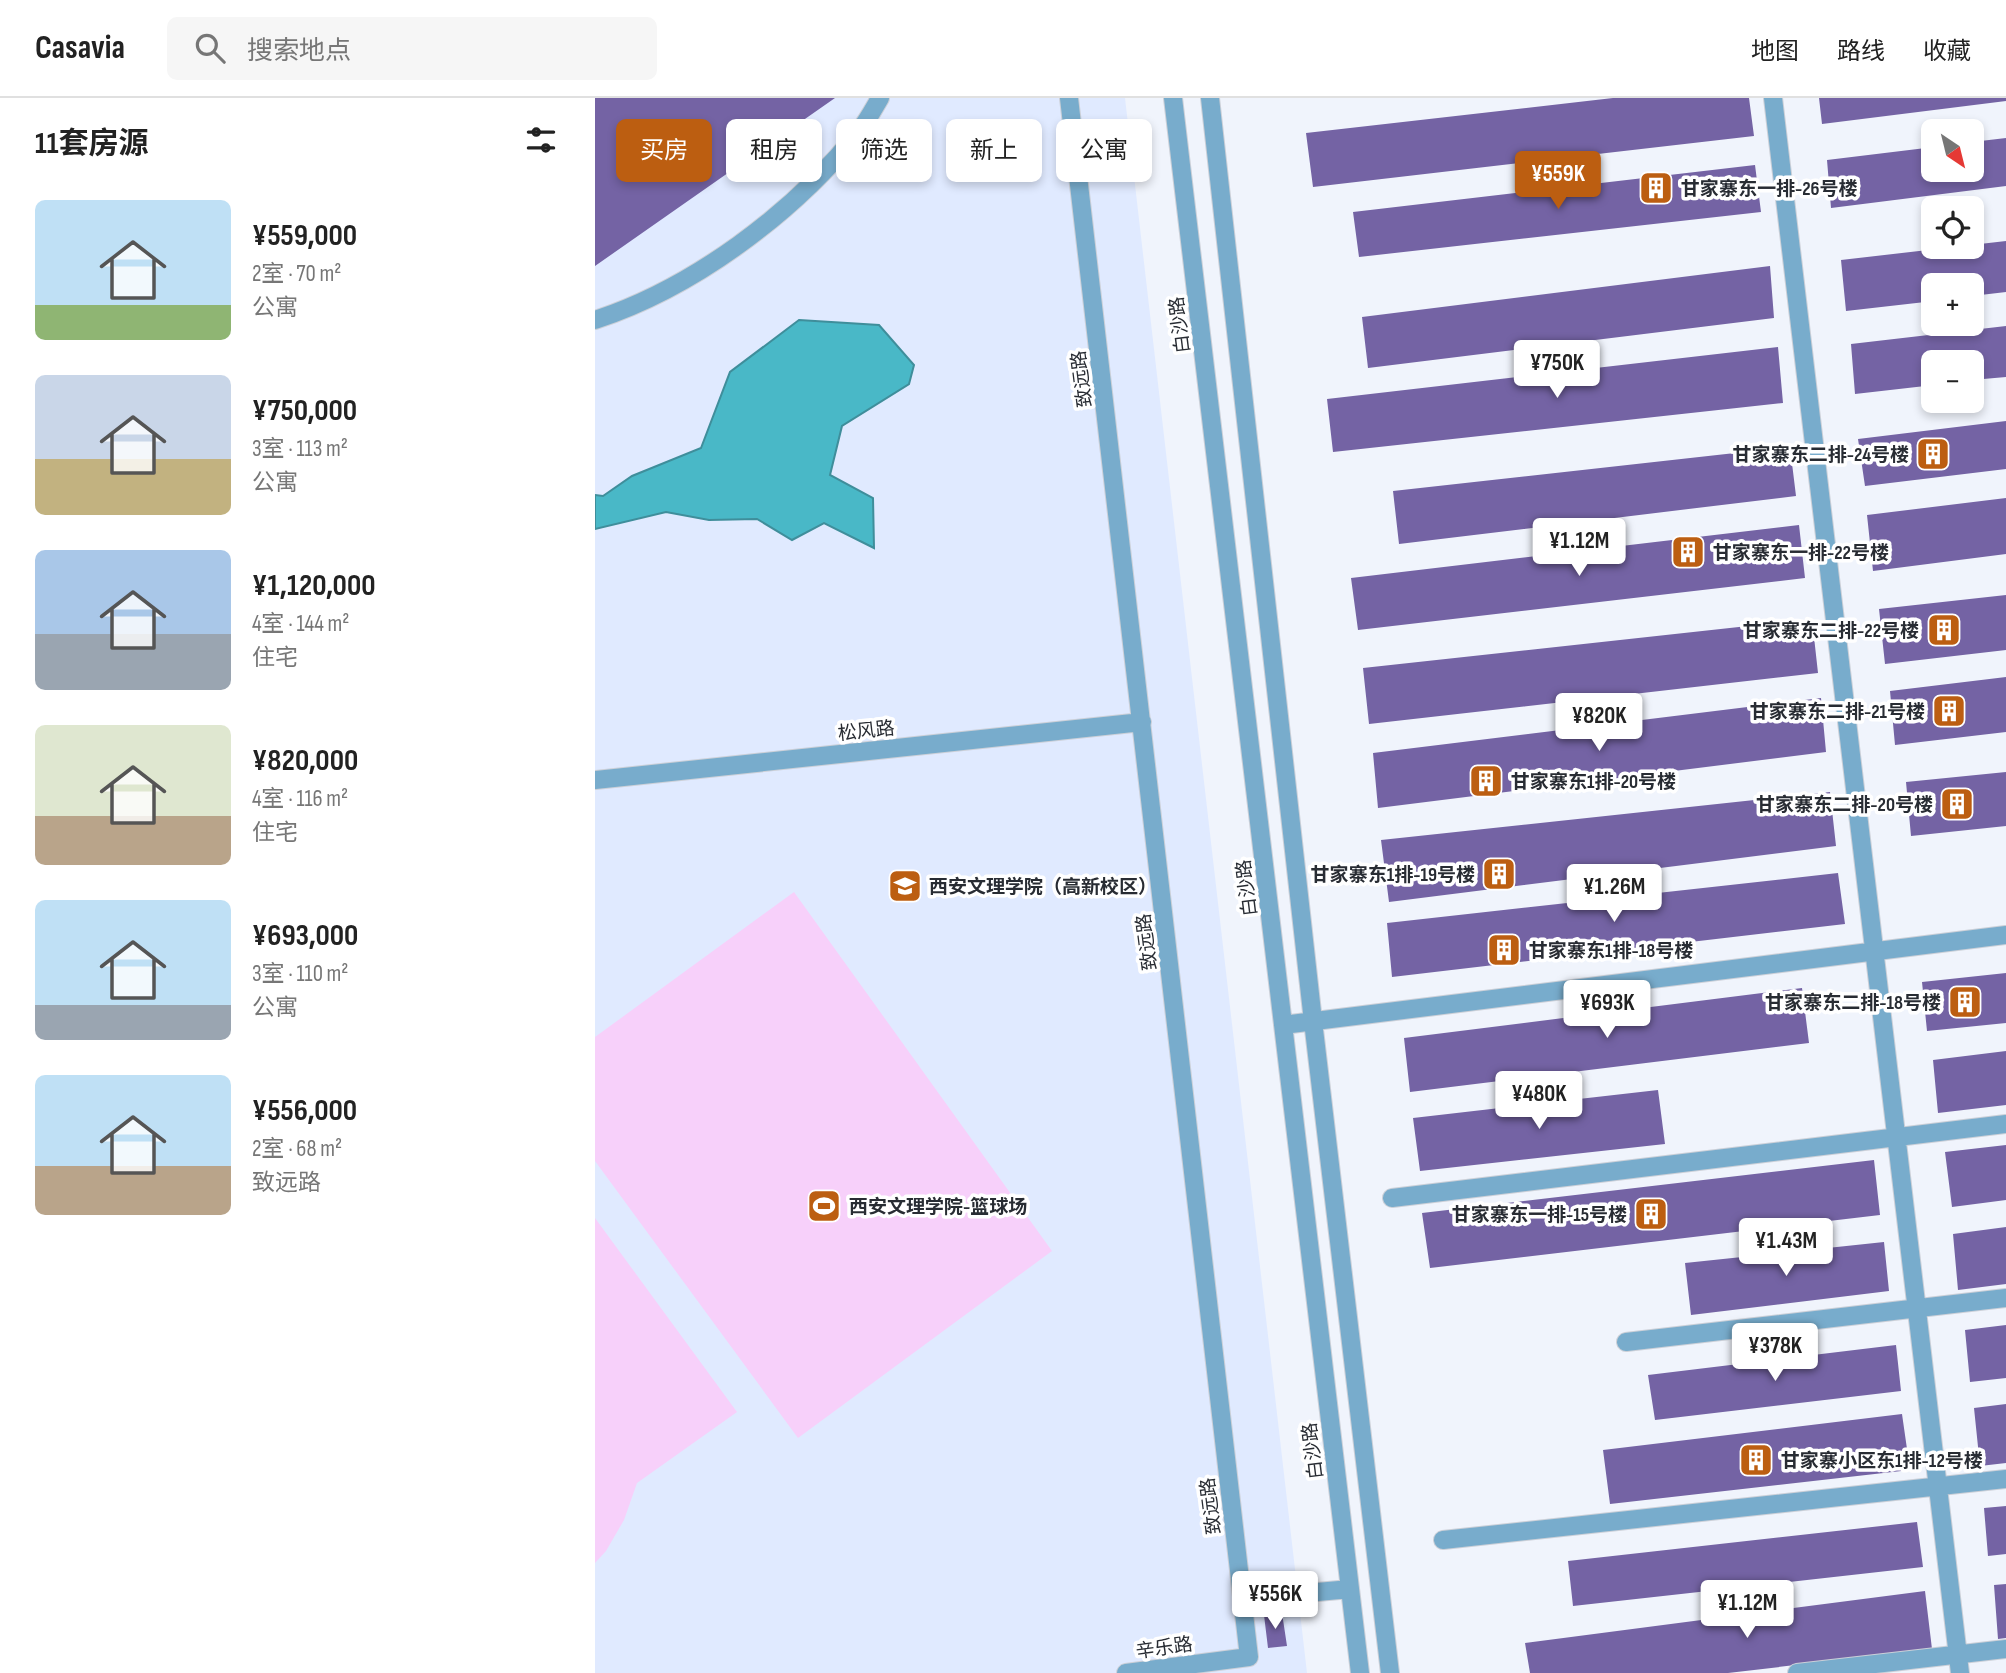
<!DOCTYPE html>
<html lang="zh">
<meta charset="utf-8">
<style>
body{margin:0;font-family:"Sofia Sans Condensed","Noto Sans SC",sans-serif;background:#f6f6f6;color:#222;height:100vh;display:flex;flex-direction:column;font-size:26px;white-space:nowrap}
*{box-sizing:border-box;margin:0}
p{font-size:23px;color:#767676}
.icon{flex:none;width:38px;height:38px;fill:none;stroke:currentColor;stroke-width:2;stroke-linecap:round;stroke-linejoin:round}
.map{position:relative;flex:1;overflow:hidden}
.panel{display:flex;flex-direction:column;background:#fff;width:595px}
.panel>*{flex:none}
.hud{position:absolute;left:21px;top:21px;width:665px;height:63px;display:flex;gap:14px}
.needle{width:46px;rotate:145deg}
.buttons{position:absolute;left:1326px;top:21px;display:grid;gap:14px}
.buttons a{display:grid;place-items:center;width:63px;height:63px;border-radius:10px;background:#fff;box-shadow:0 4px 10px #0003;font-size:35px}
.price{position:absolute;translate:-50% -60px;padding:0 16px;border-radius:7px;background:#fff;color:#222;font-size:23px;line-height:46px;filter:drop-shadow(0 2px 4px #0008)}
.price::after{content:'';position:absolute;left:50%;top:42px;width:21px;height:16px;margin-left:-10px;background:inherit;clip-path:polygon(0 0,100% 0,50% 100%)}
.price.current{background:#bc5e11;color:#fff}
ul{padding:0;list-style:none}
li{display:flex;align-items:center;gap:21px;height:175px;padding:0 35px}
li span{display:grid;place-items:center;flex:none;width:196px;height:140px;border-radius:10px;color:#555}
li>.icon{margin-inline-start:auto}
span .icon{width:84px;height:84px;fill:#fffc;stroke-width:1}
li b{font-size:30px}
h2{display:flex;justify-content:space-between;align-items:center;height:84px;padding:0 35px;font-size:30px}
.chip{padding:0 24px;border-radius:10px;background:#fff;box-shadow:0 4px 10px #0003;font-size:24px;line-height:63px}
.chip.current{background:#bc5e11;color:#fff}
header{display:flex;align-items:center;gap:42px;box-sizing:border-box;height:98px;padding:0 35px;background:#fff;border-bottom:2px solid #e0e0e0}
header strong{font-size:33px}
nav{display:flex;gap:38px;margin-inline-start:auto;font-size:24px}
.search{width:490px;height:63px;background:#f6f6f6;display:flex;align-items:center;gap:18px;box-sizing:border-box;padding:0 24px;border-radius:10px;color:#767676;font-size:26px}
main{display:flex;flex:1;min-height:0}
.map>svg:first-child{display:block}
.built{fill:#e0eaff}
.green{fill:#f7d0fa}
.water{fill:#49b8c7;stroke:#3f8e9b;stroke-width:2}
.building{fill:#7463a4}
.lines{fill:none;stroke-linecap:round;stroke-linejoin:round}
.minor-casing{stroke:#ccd0d8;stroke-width:20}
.minor{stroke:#78accc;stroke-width:18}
.labels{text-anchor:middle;stroke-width:7;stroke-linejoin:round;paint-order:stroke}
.poi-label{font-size:19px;font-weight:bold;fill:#282c33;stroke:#fff;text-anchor:start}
.street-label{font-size:19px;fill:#282c33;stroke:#fff}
</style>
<header>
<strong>Casavia</strong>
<div class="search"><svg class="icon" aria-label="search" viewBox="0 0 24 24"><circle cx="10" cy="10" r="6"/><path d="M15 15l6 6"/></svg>搜索地点</div>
<nav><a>地图</a><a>路线</a><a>收藏</a></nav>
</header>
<main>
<section class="panel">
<h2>11套房源<svg class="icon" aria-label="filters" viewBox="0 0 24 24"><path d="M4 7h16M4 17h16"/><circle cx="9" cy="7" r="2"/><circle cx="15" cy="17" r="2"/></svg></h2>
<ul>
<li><span style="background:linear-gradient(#bfe0f5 75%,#8fb573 0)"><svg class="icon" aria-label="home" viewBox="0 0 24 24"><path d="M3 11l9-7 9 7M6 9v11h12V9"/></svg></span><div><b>¥559,000</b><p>2室 · 70 m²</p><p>公寓</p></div></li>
<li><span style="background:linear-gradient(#c9d6e8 60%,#c2b280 0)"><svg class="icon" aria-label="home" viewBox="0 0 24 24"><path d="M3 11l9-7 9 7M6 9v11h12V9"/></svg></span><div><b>¥750,000</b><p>3室 · 113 m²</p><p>公寓</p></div></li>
<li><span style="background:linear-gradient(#a9c7e8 60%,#9aa5b1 0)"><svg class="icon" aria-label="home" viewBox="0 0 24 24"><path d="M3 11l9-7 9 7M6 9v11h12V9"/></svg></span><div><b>¥1,120,000</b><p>4室 · 144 m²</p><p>住宅</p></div></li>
<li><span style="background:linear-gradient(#dfe7d0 65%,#b9a48a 0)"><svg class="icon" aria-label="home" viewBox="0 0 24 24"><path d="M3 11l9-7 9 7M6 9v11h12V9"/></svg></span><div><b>¥820,000</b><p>4室 · 116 m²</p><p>住宅</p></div></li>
<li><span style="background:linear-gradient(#bfe0f5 75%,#9aa5b1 0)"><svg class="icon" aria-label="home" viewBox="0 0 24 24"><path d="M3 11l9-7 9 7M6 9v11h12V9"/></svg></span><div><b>¥693,000</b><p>3室 · 110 m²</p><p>公寓</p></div></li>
<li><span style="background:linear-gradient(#bfe0f5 65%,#b9a48a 0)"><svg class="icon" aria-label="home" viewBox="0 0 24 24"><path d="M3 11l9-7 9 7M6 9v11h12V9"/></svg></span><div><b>¥556,000</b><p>2室 · 68 m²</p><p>致远路</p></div></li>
</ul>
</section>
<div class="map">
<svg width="1411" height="1575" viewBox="0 0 1411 1575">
<rect width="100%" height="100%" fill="#f0f4fc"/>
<!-- built -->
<path class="built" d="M0,0H530L712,1575H0Z"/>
<!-- green -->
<path class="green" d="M199,794L457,1153L203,1340L0,1063V939Z
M0,1120L142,1314L42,1385L29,1422L11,1453L0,1465Z"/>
<!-- water -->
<path class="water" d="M204,222L284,227L319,267L314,286L247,328L235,377L278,400L279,450L229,425L197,442L162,421L114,422L71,414L0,431V397L8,398L37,378L106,350L135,274Z"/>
<!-- building -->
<path class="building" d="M0,0H240L0,168Z
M1018,0H1154L1159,38L718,89L711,35Z
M1224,0H1411V3L1227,26Z
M1411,40V88L1236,110L1232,62L1339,49V72H1377V44Z
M1160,67L1166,114L764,159L758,114Z
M1411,143V194L1377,198V187H1339V203L1251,213L1246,162Z
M1175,168L1179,220L773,270L767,219Z
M1411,228V279L1377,282V264H1339V287L1260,296L1256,246Z
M1183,249L1188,305L738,354L732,301Z
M1411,323V371L1270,388L1263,341Z
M1195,349L1201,398L804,446L798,393Z
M1411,400V456L1278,473L1272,417Z
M1204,427L1210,480L763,532L756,480Z
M1411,497V552L1290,566L1284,511Z
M1217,521L1223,575L774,626L768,570Z
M1411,579V634L1300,647L1295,593Z
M1226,600L1231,654L783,710L778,655Z
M1411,674V728L1316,738L1311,684Z
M1235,694L1241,748L794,804L786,742Z
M1243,775L1250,826L797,879L792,825Z
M1411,875V925L1332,933L1327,884Z
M1207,890L1214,945L815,994L809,940Z
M1411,953V1007L1343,1015L1338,962Z
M1063,992L1070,1046L825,1073L818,1020Z
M1411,1047V1102L1357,1109L1350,1054Z
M1279,1062L1285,1117L835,1170L827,1115Z
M1411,1129V1186L1363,1192L1358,1136Z
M1289,1144L1294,1193L1096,1217L1090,1165Z
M1411,1227V1280L1375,1284L1370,1232Z
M1301,1247L1306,1293L1060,1322L1053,1277Z
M1411,1306V1365L1385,1368L1379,1310Z
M1307,1316L1315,1372L1015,1406L1008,1352Z
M1411,1408V1456L1393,1458L1389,1410Z
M1322,1424L1328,1469L978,1508L973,1463Z
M1411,1486V1540L1403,1541L1399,1487Z
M1330,1493L1337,1551L1133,1575H935L930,1545Z
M687,1515L692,1548L673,1550L669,1517Z"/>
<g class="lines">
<defs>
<path id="minor" d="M474,0L654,1559L531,1575
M578,0L765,1575
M615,0L718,923L795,1575
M1178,0L1365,1575
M0,222C98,190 197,116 262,36C271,25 278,12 285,0
M0,682L547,624
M688,927L1411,837
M797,1100L1411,1026
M1031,1244L1411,1200
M848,1442L1411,1381
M647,1501L755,1491
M1202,1575L1411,1551"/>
</defs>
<!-- minor casing -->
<use href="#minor" class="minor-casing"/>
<!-- minor -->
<use href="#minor" class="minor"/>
</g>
<!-- icons -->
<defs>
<symbol id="building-square" viewBox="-11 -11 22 22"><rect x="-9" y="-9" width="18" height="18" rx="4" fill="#bc5e11" stroke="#fff"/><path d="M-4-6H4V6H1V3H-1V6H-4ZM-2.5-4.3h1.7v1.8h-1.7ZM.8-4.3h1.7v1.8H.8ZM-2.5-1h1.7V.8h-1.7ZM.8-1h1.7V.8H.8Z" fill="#fff"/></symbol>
<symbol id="university-square" viewBox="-11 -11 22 22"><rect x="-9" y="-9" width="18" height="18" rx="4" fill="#bc5e11" stroke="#fff"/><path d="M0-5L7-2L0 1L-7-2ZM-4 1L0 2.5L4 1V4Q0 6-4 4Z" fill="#fff"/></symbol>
<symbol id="stadium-square" viewBox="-11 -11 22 22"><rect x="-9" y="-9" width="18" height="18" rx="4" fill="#bc5e11" stroke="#fff"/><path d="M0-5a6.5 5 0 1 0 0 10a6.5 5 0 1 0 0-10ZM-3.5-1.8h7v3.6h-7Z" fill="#fff"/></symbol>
</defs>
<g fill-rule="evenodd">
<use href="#building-square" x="1042" y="71" width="38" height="38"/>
<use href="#building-square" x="1319" y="337" width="38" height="38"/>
<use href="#building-square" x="1074" y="435" width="38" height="38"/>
<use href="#building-square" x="1330" y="513" width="38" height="38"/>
<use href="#building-square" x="1335" y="594" width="38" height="38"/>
<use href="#building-square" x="872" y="664" width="38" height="38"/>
<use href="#building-square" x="1343" y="687" width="38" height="38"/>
<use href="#building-square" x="885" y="757" width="38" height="38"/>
<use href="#university-square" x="291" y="769" width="38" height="38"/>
<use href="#building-square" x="890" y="833" width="38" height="38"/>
<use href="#building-square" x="1351" y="885" width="38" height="38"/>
<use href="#stadium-square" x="210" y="1089" width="38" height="38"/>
<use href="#building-square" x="1037" y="1097" width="38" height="38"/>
<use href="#building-square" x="1142" y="1343" width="38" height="38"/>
</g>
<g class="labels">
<!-- poi labels -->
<g class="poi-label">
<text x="1086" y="97">甘家寨东一排-26号楼</text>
<text x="1314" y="363" text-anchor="end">甘家寨东二排-24号楼</text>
<text x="1118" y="461">甘家寨东一排-22号楼</text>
<text x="1324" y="539" text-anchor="end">甘家寨东二排-22号楼</text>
<text x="1330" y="620" text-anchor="end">甘家寨东二排-21号楼</text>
<text x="916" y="690">甘家寨东1排-20号楼</text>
<text x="1338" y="713" text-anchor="end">甘家寨东二排-20号楼</text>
<text x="880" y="783" text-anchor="end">甘家寨东1排-19号楼</text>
<text x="334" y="795">西安文理学院（高新校区）</text>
<text x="934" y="859">甘家寨东1排-18号楼</text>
<text x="1346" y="911" text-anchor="end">甘家寨东二排-18号楼</text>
<text x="254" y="1115">西安文理学院-篮球场</text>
<text x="1032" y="1123" text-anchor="end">甘家寨东一排-15号楼</text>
<text x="1186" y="1369">甘家寨小区东1排-12号楼</text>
</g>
<!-- street labels -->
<g class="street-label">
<text transform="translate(584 227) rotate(-97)" y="7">白沙路</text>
<text transform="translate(486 281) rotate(-97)" y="7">致远路</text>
<text transform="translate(271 632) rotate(-6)" y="7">松风路</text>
<text transform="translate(651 790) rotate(-97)" y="7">白沙路</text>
<text transform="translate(551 844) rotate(-97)" y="7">致远路</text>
<text transform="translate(717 1353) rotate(-97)" y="7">白沙路</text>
<text transform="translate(615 1408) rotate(-97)" y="7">致远路</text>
<text transform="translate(569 1549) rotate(-8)" y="7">辛乐路</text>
</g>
</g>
</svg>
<div class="buttons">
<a><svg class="needle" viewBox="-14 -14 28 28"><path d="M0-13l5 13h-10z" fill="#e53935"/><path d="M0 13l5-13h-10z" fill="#767676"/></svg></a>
<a><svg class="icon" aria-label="locate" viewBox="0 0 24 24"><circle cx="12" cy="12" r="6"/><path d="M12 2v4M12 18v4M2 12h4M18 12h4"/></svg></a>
<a>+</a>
<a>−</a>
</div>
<b class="price current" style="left:963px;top:113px">¥559K</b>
<b class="price" style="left:962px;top:302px">¥750K</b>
<b class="price" style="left:984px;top:480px">¥1.12M</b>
<b class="price" style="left:1004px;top:655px">¥820K</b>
<b class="price" style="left:1019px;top:826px">¥1.26M</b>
<b class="price" style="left:1012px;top:942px">¥693K</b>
<b class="price" style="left:944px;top:1033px">¥480K</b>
<b class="price" style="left:1191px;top:1180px">¥1.43M</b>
<b class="price" style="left:1180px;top:1285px">¥378K</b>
<b class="price" style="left:680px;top:1533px">¥556K</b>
<b class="price" style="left:1152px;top:1542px">¥1.12M</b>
<div class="hud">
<a class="chip current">买房</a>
<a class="chip">租房</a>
<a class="chip">筛选</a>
<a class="chip">新上</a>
<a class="chip">公寓</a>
</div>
</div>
</main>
